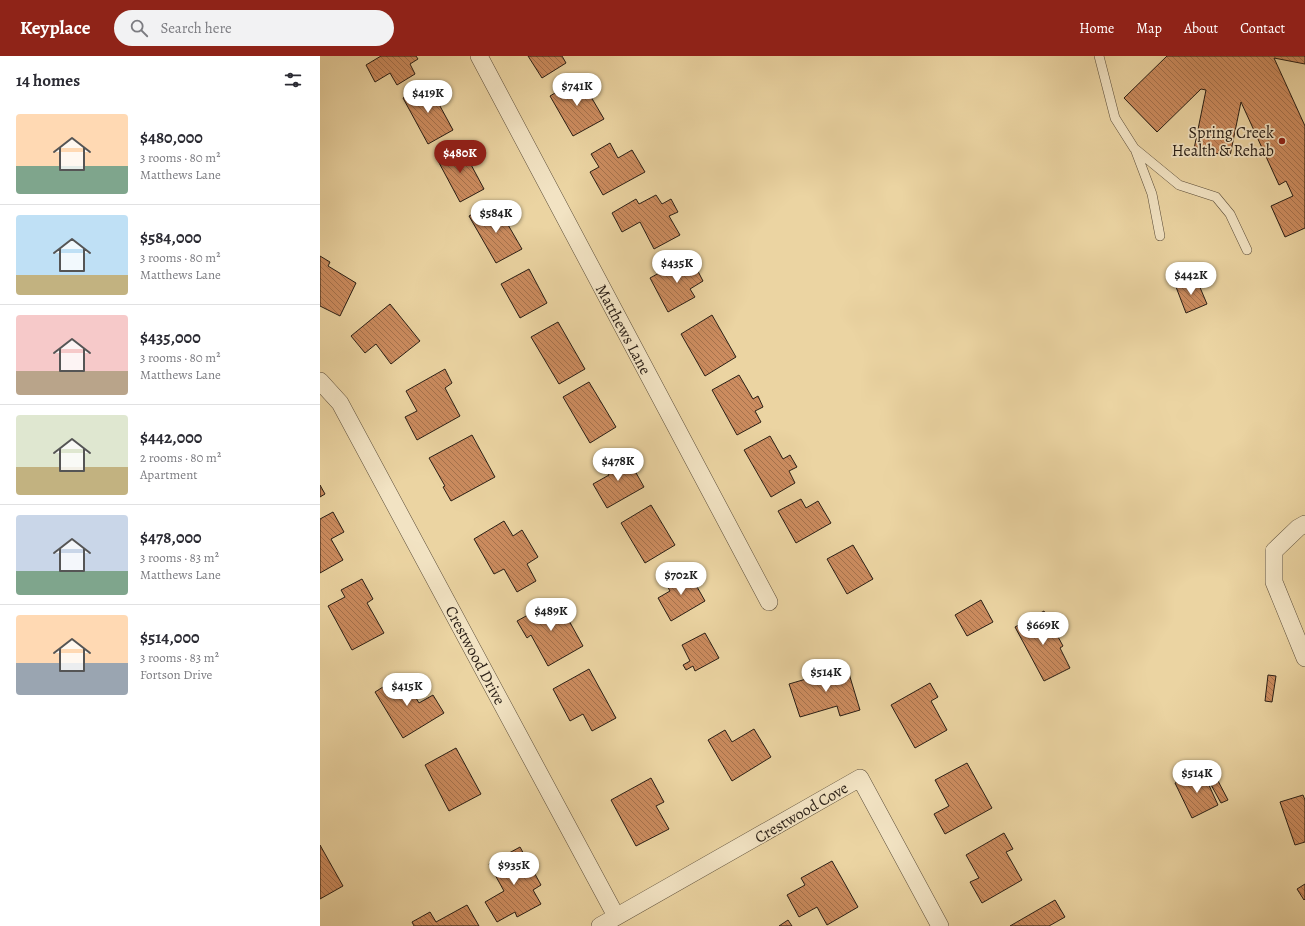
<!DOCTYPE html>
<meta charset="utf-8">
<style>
body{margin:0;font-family:Alegreya,serif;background:#f2f2f3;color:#2b2b33;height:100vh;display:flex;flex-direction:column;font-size:15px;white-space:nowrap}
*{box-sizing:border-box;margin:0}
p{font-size:13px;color:#7c7c81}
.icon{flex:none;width:22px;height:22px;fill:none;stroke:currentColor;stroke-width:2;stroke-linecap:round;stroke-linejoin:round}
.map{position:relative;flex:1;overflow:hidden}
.side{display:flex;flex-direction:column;background:#fff;width:320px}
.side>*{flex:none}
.price{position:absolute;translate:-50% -34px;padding:0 9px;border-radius:14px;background:#fff;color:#222;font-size:13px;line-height:26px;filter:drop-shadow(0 1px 2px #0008)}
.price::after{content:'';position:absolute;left:50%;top:24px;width:12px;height:9px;margin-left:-6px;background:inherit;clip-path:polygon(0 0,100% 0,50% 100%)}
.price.on{background:#8f2418;color:#fff}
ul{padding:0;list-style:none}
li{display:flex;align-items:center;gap:12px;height:100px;padding:0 16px}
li+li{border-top:1px solid #e1e1e2}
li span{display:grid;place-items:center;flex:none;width:112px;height:80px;border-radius:4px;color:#555}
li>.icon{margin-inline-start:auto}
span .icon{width:48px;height:48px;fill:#fffc;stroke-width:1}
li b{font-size:17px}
h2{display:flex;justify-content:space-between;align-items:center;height:48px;padding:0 16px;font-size:17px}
header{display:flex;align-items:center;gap:24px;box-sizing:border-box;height:56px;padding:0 20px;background:#8f2418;color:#fff}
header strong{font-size:19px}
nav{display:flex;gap:22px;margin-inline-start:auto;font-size:14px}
.search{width:280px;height:36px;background:#f2f2f3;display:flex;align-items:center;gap:10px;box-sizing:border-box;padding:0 14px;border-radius:22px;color:#7c7c81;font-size:15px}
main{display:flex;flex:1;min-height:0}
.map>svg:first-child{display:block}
.building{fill:url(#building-back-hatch);stroke:#291e15}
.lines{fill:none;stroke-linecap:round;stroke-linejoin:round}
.lane-casing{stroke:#5a4c38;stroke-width:10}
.street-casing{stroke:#5a4c38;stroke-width:18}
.lane{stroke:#f2e3c3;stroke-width:9}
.street{stroke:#f2e3c3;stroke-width:17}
.poi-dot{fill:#8f2418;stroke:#f2e3c3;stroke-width:1.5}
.labels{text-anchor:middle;stroke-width:3.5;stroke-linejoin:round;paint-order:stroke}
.poi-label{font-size:16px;fill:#291e15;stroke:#f2e3c3;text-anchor:end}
.street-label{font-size:16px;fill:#291e15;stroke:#f2e3c3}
</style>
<header>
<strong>Keyplace</strong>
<div class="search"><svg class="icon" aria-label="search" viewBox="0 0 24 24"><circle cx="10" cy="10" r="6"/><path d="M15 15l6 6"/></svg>Search here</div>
<nav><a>Home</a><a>Map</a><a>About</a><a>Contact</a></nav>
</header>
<main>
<section class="side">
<h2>14 homes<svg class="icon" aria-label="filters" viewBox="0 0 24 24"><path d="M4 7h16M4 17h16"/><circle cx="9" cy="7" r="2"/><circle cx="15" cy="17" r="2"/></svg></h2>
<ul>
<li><span style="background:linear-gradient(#ffd9b3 65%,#7fa58c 0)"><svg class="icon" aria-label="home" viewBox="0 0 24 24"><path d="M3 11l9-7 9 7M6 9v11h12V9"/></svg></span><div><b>$480,000</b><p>3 rooms · 80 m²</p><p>Matthews Lane</p></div></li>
<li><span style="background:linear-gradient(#bfe0f5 75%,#c2b280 0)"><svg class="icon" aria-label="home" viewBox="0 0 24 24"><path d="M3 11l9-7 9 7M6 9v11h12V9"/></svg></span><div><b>$584,000</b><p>3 rooms · 80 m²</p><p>Matthews Lane</p></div></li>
<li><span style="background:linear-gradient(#f6c9c9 70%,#b9a48a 0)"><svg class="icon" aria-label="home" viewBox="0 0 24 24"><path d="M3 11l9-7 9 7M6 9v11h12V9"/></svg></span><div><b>$435,000</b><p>3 rooms · 80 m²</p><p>Matthews Lane</p></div></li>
<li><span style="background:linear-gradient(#dfe7d0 65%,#c2b280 0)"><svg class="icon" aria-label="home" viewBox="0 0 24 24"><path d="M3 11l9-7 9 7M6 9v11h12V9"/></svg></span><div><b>$442,000</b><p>2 rooms · 80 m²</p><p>Apartment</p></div></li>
<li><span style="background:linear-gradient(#c9d6e8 70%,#7fa58c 0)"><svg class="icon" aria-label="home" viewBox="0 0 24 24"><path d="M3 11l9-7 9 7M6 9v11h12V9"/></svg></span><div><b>$478,000</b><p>3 rooms · 83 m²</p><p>Matthews Lane</p></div></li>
<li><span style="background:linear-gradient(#ffd9b3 60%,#9aa5b1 0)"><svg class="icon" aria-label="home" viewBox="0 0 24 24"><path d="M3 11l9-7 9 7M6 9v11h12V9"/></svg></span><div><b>$514,000</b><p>3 rooms · 83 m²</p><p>Fortson Drive</p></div></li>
</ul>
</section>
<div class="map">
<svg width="985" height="870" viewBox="0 0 985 870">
<defs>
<pattern id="building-back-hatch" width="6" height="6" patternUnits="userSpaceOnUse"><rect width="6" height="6" fill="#cc8c5f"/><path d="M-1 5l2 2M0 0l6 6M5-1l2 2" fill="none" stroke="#a6724d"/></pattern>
</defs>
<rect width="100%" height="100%" fill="#ebd4a2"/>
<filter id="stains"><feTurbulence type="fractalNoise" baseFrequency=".005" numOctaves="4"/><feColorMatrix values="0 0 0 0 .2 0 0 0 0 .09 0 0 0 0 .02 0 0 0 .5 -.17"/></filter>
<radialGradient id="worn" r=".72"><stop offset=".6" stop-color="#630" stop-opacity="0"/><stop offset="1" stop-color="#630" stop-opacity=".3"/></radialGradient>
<!-- building -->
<path class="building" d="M61,0H96L98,3L90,8L95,18L77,29L70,17L55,26L46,9Z
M208,0H242L246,7L222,22Z
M847,0H985V8L954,2L985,70V172L965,181L951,150L973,140L966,125L959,129L921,46L910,100L874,93L886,34L881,33L837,76L804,42Z
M260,22L284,63L253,80L230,40Z
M108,28L133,74L108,88L83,42Z
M290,87L298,102L312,94L325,116L283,139L270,116L279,111L271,98Z
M141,90L164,133L140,146L117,103Z
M336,139L342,148L351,143L358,156L349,160L360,179L334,193L320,166L302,176L292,157L316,143L319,148Z
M167,150L172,160L180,155L202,193L176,207L149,160Z
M0,200L10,206L8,210L36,227L20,260L0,250Z
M370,200L383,225L370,233L375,241L348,256L330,222Z
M209,213L227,247L200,262L181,228Z
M876,222L887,248L866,257L856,231Z
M70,248L100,285L71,308L56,288L45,297L31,280Z
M392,259L416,301L385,320L361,278Z
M238,266L265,313L239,328L211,281Z
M125,313L132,327L125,332L140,360L97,384L85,361L97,355L86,335Z
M419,319L433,343L438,340L443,351L435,355L441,366L417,379L392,334Z
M269,326L296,371L270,387L243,341Z
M152,379L175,421L131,445L123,431L125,430L109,402Z
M450,380L463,403L470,399L477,411L469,415L475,427L451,441L424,394Z
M306,399L324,431L287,452L273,428L289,419L285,411Z
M0,429L5,438L0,441Z
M481,443L486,452L498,445L511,467L476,487L458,455Z
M331,449L355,489L325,507L301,467Z
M13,456L24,476L11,483L23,504L0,517V463Z
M184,465L193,480L202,474L218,501L207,508L216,525L197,536L184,513L174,518L154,483Z
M533,489L553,523L527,538L507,503Z
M367,513L385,545L351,565L338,542L350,535L345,526Z
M42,523L53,543L47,547L64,577L32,594L8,550L25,541L21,534Z
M237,543L263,590L228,610L211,579L207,582L197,565Z
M661,544L673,566L647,580L635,559Z
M724,555L743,590L740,592L750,612L724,625L695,571Z
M385,577L399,602L375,615L373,610L366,614L363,609L370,605L362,589Z
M527,611L540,654L520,660L517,650L480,661L469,628Z
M269,613L296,662L272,675L263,658L250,665L233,633Z
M82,619L99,647L113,639L124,657L83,682L55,636Z
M948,619L956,620L952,646L945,645Z
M610,627L618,641L611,645L627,674L595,692L571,649Z
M434,673L451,701L412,725L388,684L405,674L412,686Z
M136,692L161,738L129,755L105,709Z
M647,707L672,752L625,778L614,758L629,750L615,724Z
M882,714L898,749L872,762L855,727Z
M331,722L344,746L336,750L349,773L316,790L291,744Z
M897,723L908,744L901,747L890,727Z
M983,739L985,744V786L975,789L960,746Z
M684,777L693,793L686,796L702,824L662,847L650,826L659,822L646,799Z
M0,789L23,830L0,843Z
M200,791L221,829L213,834L221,848L197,861L195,856L177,866L165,846L184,835L169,808Z
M512,805L538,851L507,869L497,851L479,861L467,839L485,829L481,822Z
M985,828V843L984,844L977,833Z
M735,844L745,861L729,870H690Z
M147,849L159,870H94L92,866L110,856L116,866Z
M468,864L472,870H459Z"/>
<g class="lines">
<defs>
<path id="lane" d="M779,0L795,62L814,92L859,129L896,141L910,158L927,194
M815,93L832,138L840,180"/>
<path id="street" d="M159,0L449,546
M0,325L20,347L296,860
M985,468L978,472L954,495V526L985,602
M280,870L540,722L620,870"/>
</defs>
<!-- lane casing -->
<use href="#lane" class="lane-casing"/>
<!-- street casing -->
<use href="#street" class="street-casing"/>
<!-- lane -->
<use href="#lane" class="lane"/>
<!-- street -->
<use href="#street" class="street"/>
</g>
<!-- markers -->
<circle class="poi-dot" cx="962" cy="85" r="4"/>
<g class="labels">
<!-- poi labels -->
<g class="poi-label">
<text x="954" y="82">Spring Creek<tspan x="954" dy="18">Health &amp; Rehab</tspan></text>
</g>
<!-- street labels -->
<g class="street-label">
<text transform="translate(304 273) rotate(62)" y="6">Matthews Lane</text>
<text transform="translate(156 599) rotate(62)" y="6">Crestwood Drive</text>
<text transform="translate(481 756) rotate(-30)" y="6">Crestwood Cove</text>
</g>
</g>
<rect width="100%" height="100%" filter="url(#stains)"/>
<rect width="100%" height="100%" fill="url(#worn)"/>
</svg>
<b class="price" style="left:257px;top:51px">$741K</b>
<b class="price" style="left:108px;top:58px">$419K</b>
<b class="price on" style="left:140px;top:118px">$480K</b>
<b class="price" style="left:176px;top:178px">$584K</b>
<b class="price" style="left:357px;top:228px">$435K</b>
<b class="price" style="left:871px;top:240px">$442K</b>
<b class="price" style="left:298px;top:426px">$478K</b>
<b class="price" style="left:361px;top:540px">$702K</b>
<b class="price" style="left:231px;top:576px">$489K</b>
<b class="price" style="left:723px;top:590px">$669K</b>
<b class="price" style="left:506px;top:637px">$514K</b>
<b class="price" style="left:87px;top:651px">$415K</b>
<b class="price" style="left:877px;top:738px">$514K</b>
<b class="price" style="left:194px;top:830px">$935K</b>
</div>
</main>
